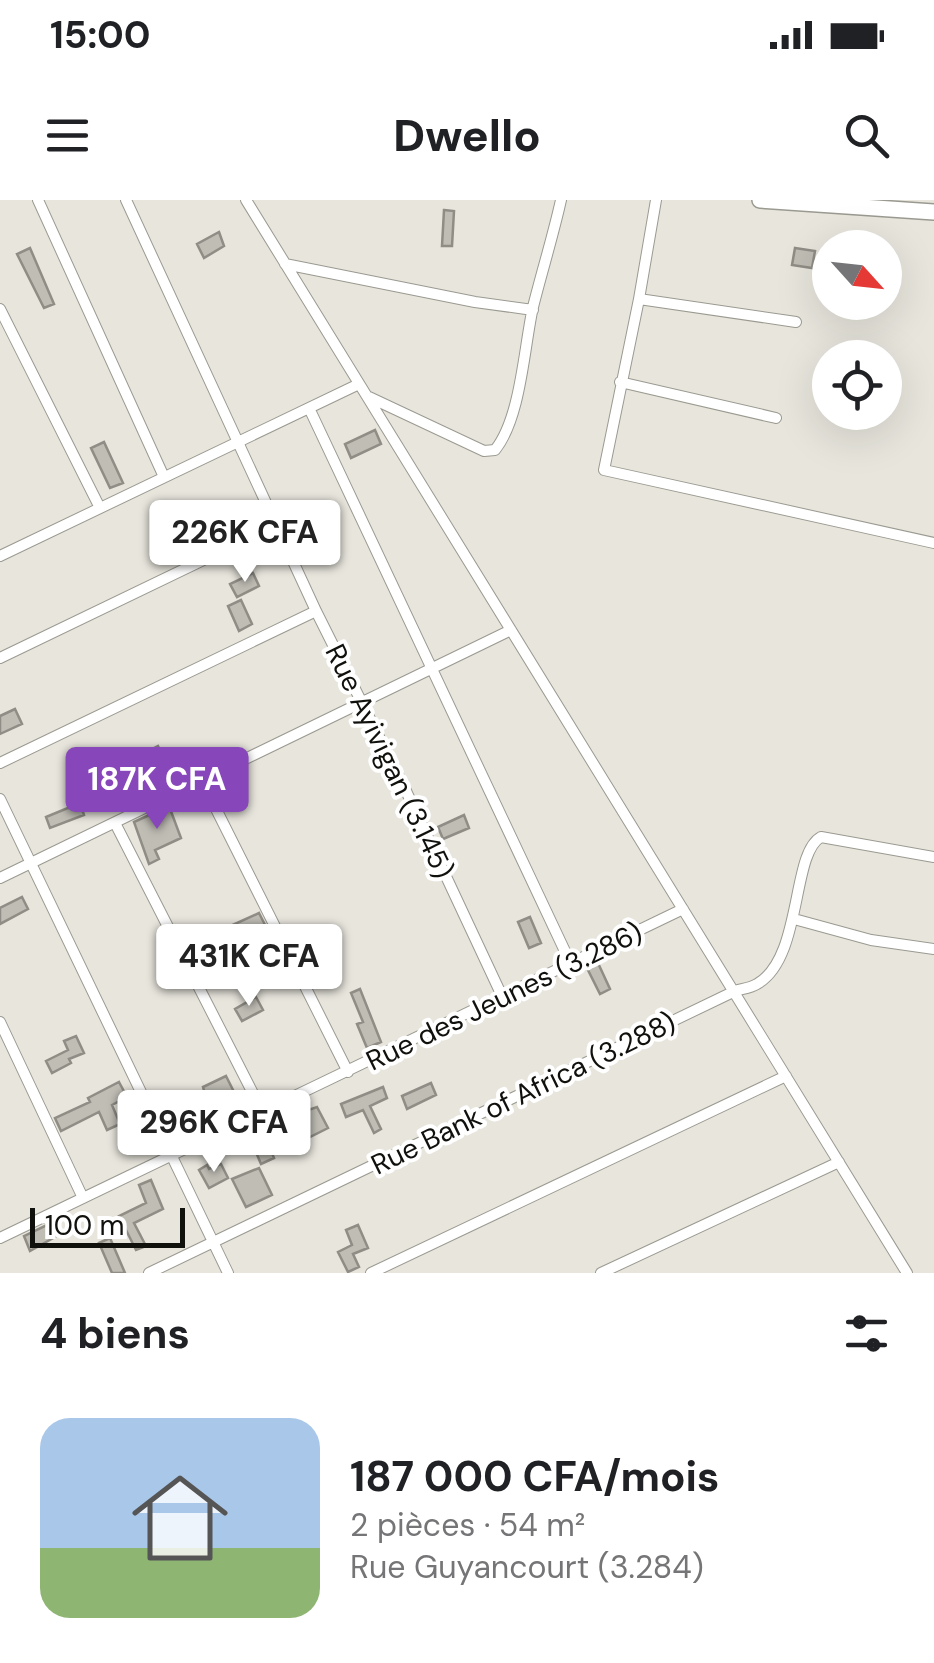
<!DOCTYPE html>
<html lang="fr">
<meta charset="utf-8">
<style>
body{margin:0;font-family:"DM Sans",sans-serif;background:#f6f6f6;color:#202124;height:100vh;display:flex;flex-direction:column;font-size:38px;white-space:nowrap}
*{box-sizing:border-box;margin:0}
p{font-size:32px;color:#757577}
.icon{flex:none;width:55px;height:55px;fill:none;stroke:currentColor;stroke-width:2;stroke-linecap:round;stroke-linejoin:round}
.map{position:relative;height:1073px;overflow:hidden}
.side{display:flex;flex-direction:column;background:#fff;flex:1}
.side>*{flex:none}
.needle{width:65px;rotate:117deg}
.buttons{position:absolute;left:812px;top:30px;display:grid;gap:20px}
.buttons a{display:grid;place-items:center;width:90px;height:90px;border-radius:50%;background:#fff;box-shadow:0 10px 40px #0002;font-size:50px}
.scale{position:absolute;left:30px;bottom:25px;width:155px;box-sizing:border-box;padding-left:10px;border:5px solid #10100d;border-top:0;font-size:28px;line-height:35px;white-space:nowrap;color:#10100d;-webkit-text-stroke:8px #fff;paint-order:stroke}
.price{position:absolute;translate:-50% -85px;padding:0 22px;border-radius:10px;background:#fff;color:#222;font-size:32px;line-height:65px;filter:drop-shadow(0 2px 5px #0008)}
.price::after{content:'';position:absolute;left:50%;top:60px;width:30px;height:22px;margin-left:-15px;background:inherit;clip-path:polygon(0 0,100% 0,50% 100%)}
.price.current{background:#8746ba;color:#fff}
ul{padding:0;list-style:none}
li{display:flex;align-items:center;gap:30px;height:250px;padding:0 40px}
li span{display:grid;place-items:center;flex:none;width:280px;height:200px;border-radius:30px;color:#555}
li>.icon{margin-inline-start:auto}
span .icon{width:120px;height:120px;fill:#fffc;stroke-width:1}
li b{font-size:42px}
h2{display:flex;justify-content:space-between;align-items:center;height:120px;padding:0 40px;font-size:42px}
.status{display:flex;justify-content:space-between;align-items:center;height:70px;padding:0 50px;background:#fff;direction:ltr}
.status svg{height:28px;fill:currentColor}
header{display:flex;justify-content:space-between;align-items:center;height:130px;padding:0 40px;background:#fff;font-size:45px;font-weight:800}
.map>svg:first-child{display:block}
.building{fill:#bfbdb4;stroke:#8f8d85;stroke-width:2.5}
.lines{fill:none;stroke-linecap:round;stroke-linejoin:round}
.street-casing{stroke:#9b9a91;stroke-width:12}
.secondary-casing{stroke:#9b9a91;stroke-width:18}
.street{stroke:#fff;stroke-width:10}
.secondary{stroke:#fff;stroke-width:15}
.labels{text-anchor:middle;stroke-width:8;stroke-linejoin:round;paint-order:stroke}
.street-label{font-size:28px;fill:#10100d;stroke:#fff}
</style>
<div class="status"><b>15:00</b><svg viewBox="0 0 49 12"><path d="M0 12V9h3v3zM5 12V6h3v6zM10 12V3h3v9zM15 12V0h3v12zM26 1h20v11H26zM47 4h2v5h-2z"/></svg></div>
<header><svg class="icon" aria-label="menu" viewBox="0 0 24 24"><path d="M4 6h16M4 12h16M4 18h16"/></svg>Dwello<svg class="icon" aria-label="search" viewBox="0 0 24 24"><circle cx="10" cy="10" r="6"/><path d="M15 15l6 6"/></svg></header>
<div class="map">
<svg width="934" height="1073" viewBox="0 0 934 1073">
<rect width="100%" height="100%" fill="#e7e5dc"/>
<!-- building -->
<path class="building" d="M444,10L454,11L452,46H442Z
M219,32L224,46L204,58L197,44Z
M30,48L54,104L44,108L17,54Z
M795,48L815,51L812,68L792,65Z
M375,230L381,244L351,258L345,244Z
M104,242L123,283L110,288L91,248Z
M200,312L212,336L199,342L188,319Z
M253,373L259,386L237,397L230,384Z
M241,400L252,424L239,431L228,406Z
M15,509L22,524L0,534V516Z
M158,546L175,580L160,588L143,554Z
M80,603L84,615L50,628L46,617Z
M169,606L181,638L155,650L159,659L149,664L134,622Z
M464,615L469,628L443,639L438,627Z
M22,697L28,709L0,724V708Z
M259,713L265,725L231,740L226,728Z
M530,717L541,743L529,748L518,722Z
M598,763L610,789L600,794L587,768Z
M360,789L381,842L367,848L357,824L363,822L351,793Z
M256,797L263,810L242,821L235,809Z
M76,836L84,853L69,859L71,863L52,873L46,861L68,850L64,841Z
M226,876L235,894L217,903L214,897L207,901L203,887Z
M119,882L127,897L112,905L120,924L107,930L99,912L61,931L55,918L90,902L88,898Z
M431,883L436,895L407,909L402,896Z
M383,887L387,898L370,906L381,929L374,933L363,910L346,917L341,904Z
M317,907L328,928L288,948L282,936L294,929L288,917Z
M263,932L274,958L261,964L250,938Z
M221,964L228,978L209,988L199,970L207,965L209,969Z
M259,968L272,995L246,1007L232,979Z
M151,980L163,1009L134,1023L146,1046L136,1050L119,1016L146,1003L139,985Z
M49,1024L55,1037L30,1051L24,1036Z
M358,1025L368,1048L353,1054L359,1067L348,1072L338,1052L352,1045L346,1030Z
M110,1038L125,1073H112L99,1043Z"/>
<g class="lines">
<defs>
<path id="street" d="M38,0L164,277
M126,0L316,411L407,593L502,796
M246,0L907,1073
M656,0L639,99L604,270L934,343
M285,64L475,102L533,110
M639,99L796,122
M0,109L100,308
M620,182L776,218
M369,197L484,251L495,250C521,218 524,147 533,107C542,71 553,36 561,0
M309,208L571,764
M0,356L359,184
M0,458L276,325
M0,563L316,411
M202,581L348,872
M0,599L228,1073
M115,623L262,911
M0,678L511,430
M794,719L871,740L934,749
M0,822L83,998
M0,1038L683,709
M149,1073L735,791C741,789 751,788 757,784C803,758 791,653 821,637L934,657
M371,1073L786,876
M601,1073L839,962"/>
<path id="secondary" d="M760,0L934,12"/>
</defs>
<!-- street casing -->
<use href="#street" class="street-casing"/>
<!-- secondary casing -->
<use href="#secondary" class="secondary-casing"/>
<!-- street -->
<use href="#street" class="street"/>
<!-- secondary -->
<use href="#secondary" class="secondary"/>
</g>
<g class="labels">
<!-- street labels -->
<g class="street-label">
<text transform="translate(390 561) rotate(64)" y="10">Rue Ayivigan (3.145)</text>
<text transform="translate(504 796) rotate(-26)" y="10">Rue des Jeunes (3.286)</text>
<text transform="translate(523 893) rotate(-26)" y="10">Rue Bank of Africa (3.288)</text>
</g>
</g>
</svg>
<div class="buttons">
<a><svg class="needle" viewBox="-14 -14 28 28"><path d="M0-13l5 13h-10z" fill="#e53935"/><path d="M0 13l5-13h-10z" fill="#757577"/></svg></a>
<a><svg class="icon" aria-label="locate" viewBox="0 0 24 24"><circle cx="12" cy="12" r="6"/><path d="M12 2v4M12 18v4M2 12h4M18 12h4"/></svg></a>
</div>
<div class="scale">100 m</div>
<b class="price" style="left:245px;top:385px">226K CFA</b>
<b class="price current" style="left:157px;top:632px">187K CFA</b>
<b class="price" style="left:249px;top:809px">431K CFA</b>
<b class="price" style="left:214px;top:975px">296K CFA</b>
</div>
<section class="side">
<h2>4 biens<svg class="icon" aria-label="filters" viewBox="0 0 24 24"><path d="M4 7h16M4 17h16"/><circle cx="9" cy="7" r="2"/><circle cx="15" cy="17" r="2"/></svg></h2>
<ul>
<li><span style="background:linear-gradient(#a9c7e8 65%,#8fb573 0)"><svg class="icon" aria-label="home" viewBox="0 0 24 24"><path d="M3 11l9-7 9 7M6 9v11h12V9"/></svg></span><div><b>187 000 CFA/mois</b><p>2 pièces · 54 m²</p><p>Rue Guyancourt (3.284)</p></div></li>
</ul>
</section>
